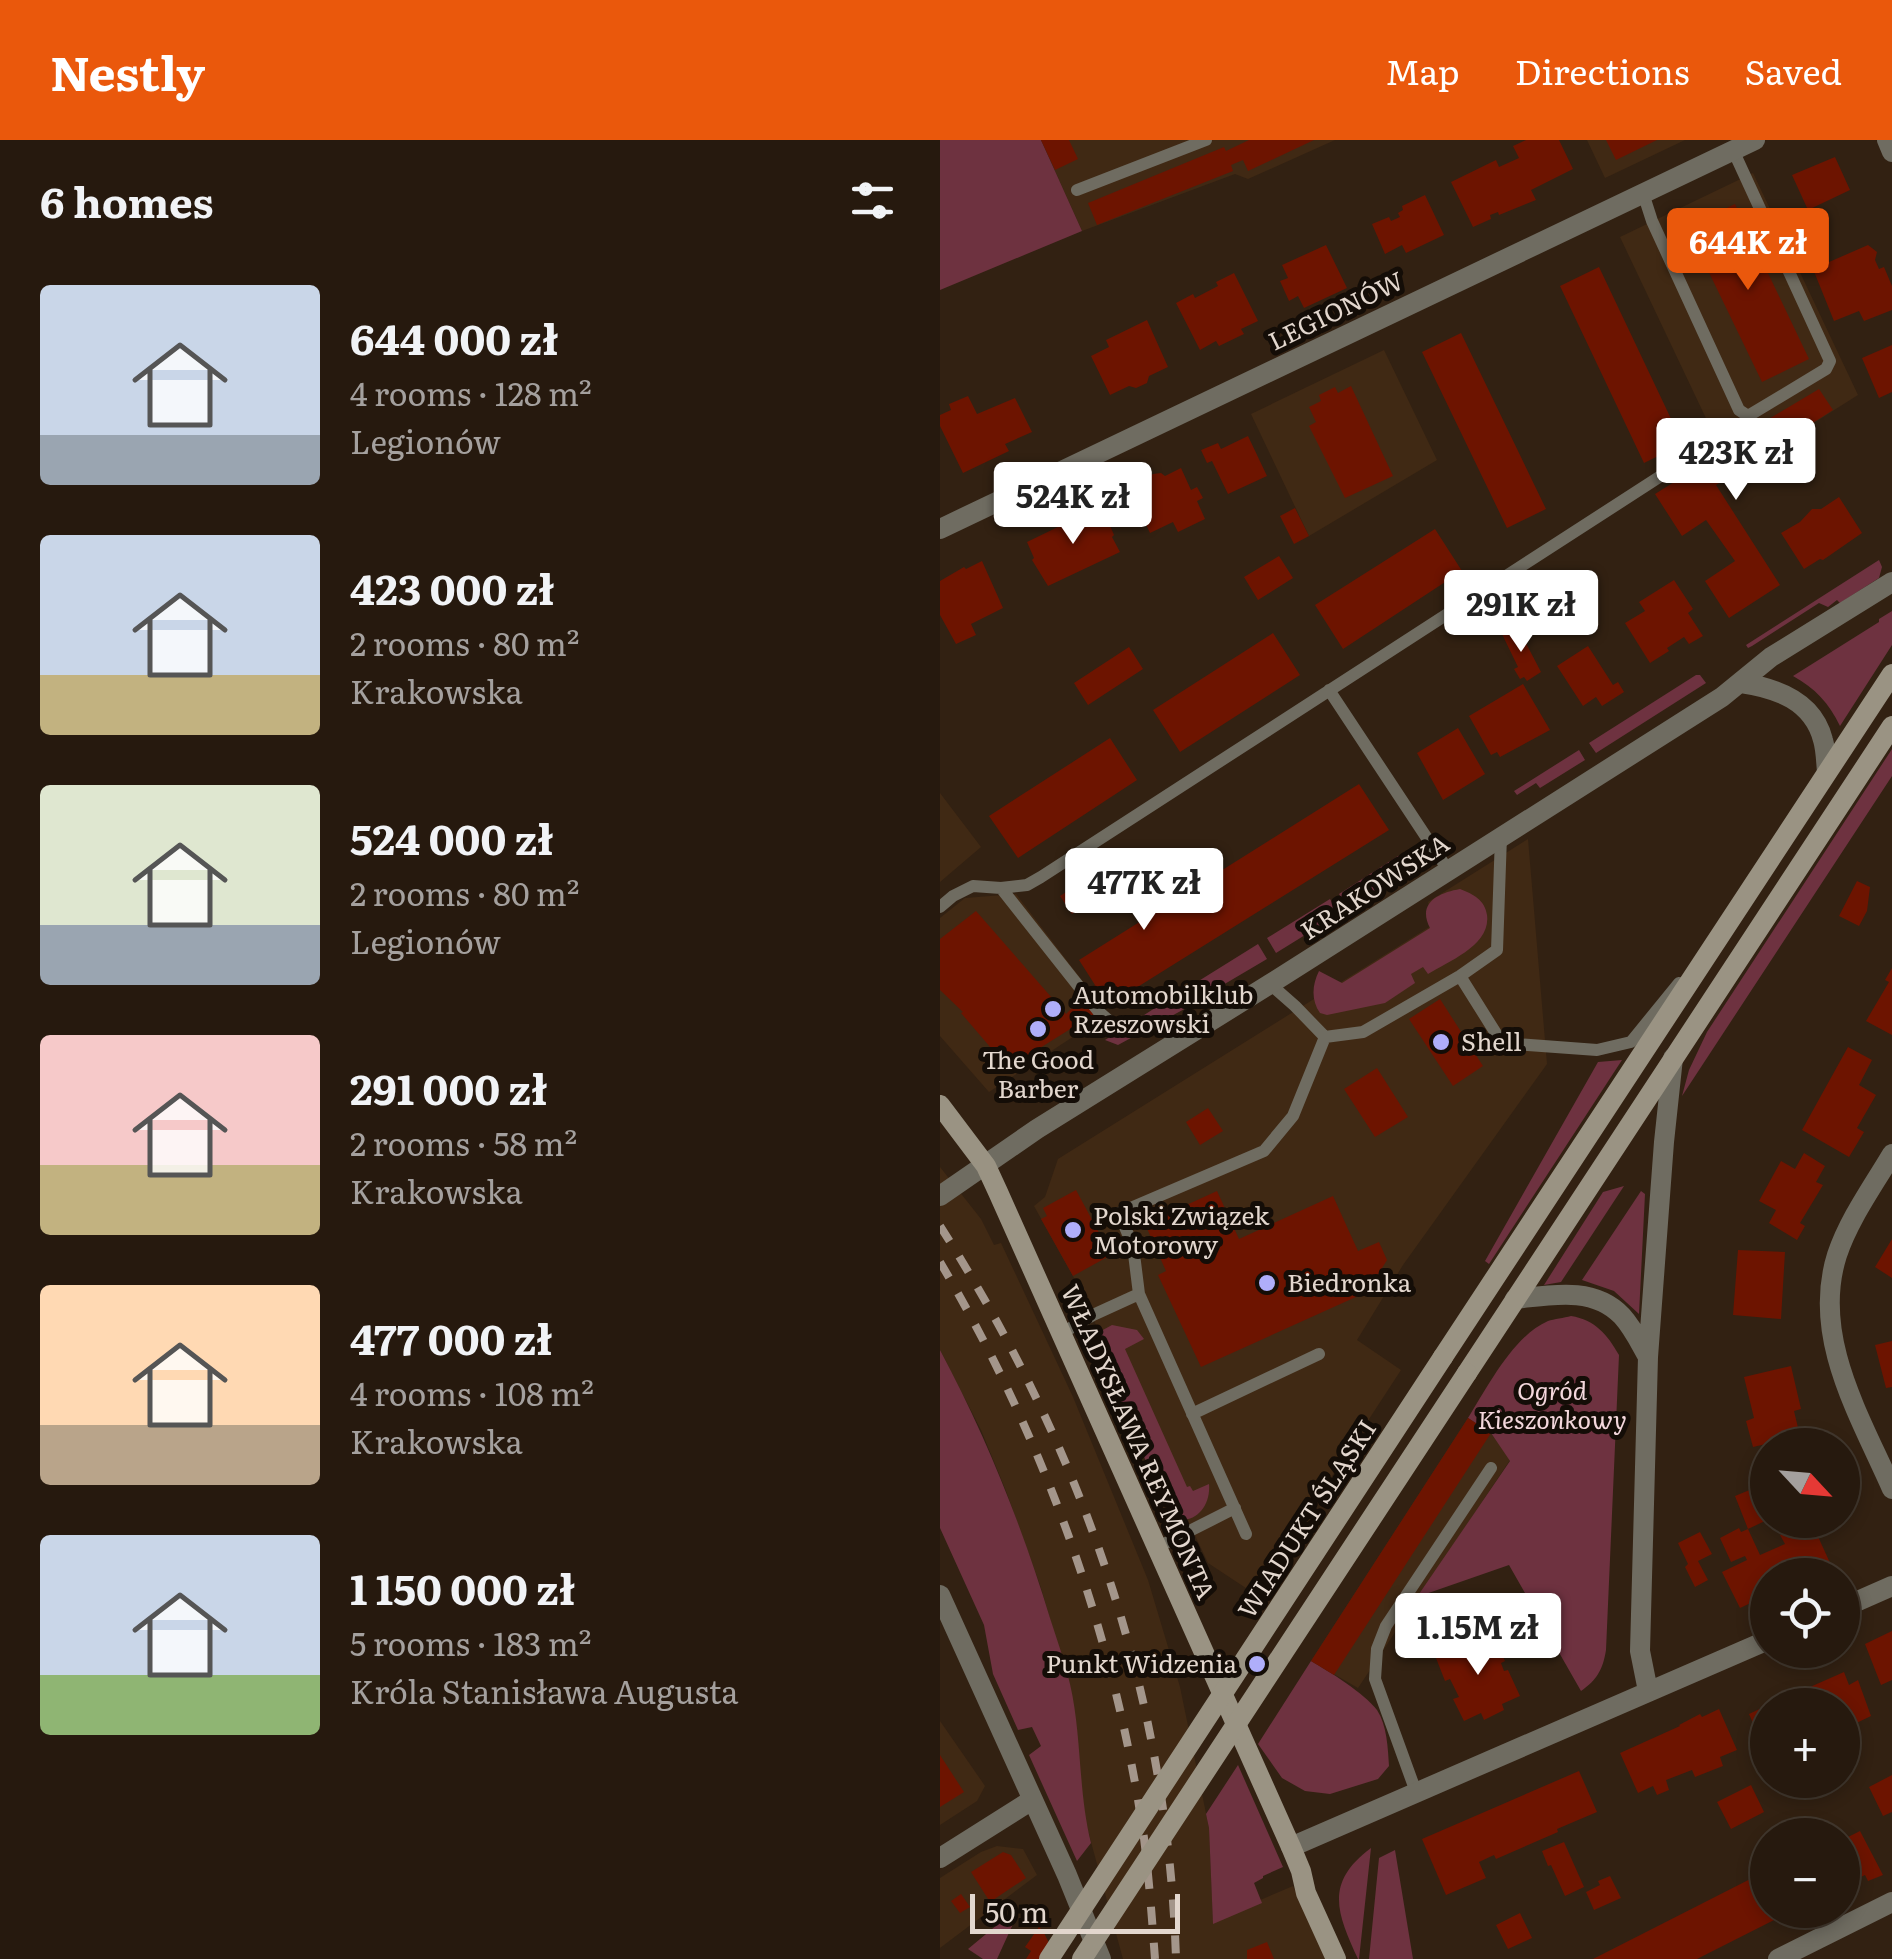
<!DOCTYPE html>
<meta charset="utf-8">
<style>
body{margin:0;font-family:Literata,serif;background:#2e2217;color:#f1f3f6;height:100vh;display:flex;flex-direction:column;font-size:38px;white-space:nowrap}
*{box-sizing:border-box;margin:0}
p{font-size:32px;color:#a4a09e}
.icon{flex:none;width:55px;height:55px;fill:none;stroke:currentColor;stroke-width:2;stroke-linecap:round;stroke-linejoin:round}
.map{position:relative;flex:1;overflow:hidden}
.details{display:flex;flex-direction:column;background:#26190e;width:940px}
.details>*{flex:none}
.needle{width:65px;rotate:116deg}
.tools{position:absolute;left:810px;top:1288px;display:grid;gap:20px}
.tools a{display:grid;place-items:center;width:110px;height:110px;border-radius:50%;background:#26190e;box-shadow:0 5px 15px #0003,0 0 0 2px #42382e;font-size:50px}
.scale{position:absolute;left:30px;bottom:25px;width:210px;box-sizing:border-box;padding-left:10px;border:5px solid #e3d7ce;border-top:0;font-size:28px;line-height:35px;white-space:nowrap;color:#e3d7ce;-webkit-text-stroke:8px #140d07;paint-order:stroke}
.price{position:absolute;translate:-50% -85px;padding:0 22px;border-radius:10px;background:#fff;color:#222;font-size:32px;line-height:65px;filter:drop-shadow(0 2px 5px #0008)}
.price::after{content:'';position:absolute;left:50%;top:60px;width:30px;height:22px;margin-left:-15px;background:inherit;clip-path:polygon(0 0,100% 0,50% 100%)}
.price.active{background:#ea580c;color:#fff}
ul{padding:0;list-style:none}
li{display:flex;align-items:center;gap:30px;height:250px;padding:0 40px}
li span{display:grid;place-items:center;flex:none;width:280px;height:200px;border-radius:10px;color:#555}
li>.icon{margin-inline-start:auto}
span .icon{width:120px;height:120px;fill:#fffc;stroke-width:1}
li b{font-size:42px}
h2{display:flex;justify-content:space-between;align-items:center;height:120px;padding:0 40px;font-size:42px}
header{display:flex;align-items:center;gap:60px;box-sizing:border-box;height:140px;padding:0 50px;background:#ea580c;color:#fff}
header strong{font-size:48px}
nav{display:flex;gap:55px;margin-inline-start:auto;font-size:35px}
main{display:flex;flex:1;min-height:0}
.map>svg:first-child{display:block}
.built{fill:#402914}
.green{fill:#6e3240}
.building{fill:#6d1400}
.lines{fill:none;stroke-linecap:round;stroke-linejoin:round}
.lane{stroke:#6f6c61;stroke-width:12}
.street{stroke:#6f6c61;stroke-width:20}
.secondary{stroke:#9a9383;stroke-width:20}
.rail{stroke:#a4968b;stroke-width:8;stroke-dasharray:18 18;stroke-linecap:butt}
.secondary-bridge{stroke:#9a9383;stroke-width:20}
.poi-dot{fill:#afaefa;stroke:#140d07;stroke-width:4}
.labels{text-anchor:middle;stroke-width:10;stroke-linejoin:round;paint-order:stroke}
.street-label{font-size:25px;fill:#e3d7ce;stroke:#140d07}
.poi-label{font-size:25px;fill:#e3d7ce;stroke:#140d07;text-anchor:start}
.park-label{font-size:25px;font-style:italic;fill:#f4d8dd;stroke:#140d07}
</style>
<header>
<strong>Nestly</strong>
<nav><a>Map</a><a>Directions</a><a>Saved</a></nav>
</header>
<main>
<section class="details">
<h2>6 homes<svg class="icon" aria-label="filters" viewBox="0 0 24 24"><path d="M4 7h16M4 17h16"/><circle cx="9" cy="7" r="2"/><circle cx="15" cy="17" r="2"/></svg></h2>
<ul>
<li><span style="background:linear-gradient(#c9d6e8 75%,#9aa5b1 0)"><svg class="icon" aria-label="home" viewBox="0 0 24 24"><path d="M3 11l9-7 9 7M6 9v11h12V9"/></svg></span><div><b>644 000 zł</b><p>4 rooms · 128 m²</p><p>Legionów</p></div></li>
<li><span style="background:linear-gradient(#c9d6e8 70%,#c2b280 0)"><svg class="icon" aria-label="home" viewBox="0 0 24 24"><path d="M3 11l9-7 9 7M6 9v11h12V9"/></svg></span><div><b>423 000 zł</b><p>2 rooms · 80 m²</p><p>Krakowska</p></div></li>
<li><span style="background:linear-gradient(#dfe7d0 70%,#9aa5b1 0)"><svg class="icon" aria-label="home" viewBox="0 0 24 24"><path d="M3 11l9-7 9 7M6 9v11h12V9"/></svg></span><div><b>524 000 zł</b><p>2 rooms · 80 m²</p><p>Legionów</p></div></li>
<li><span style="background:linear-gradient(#f6c9c9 65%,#c2b280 0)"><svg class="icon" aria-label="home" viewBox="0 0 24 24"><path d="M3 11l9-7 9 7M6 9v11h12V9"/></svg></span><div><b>291 000 zł</b><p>2 rooms · 58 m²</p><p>Krakowska</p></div></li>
<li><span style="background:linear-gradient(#ffd9b3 70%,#b9a48a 0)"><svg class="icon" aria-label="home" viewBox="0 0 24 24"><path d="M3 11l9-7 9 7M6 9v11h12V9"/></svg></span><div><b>477 000 zł</b><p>4 rooms · 108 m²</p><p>Krakowska</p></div></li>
<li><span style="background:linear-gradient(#c9d6e8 70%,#8fb573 0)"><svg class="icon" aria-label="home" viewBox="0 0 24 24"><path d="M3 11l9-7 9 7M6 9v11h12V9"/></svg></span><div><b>1 150 000 zł</b><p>5 rooms · 183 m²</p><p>Króla Stanisława Augusta</p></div></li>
</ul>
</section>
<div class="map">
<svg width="952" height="1819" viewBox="0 0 952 1819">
<rect width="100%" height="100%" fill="#322112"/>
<!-- built -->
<path class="built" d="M101,0H395L308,39L295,34L142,91Z
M647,0H745L665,38Z
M813,33L918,255L796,332L782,312L680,97Z
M444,210L497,320L369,396L311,274Z
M0,653L41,707L0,742Z
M588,699L607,924L463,1125L417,1200L461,1230L315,1454L268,1423L133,1136L94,1066L105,1057L118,1019L494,784L488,762Z
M76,754L174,882L164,889L157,881L49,952L0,896V778L25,758Z
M0,1027L41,1079L54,1105L61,1103L133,1257L208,1440L240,1547L269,1688L273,1780L353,1746L386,1819H183L145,1680L130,1546L100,1445L66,1351L41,1290L0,1210Z
M528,1278L551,1293L570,1320L418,1548L371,1521Z
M0,1581L45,1646L37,1661L0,1685Z
M57,1706L83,1709L97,1735L0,1808V1738L41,1712Z"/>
<!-- green -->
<path class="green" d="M0,0H101L142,91L0,150Z
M939,420L942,427L939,438L900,463L897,460L888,467L879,463L812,506L808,508L806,505Z
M952,471V505L900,586C889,563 875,548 853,536L939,482V479Z
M756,535H760L766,543L656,613L649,603Z
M952,609V636L742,956L749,930L767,892Z
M639,610L645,620L600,648L596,643L577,655L574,651Z
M469,713C462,742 431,753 407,768L399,754L458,716Z
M520,749C533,754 545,760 547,775C551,805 509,821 488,834L483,827L471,834L475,843L445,863L387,875L380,873C371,860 372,845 379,831L402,843L490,788C477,763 498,753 520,749Z
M390,759L399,774L336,813L327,798Z
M318,804L327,819L266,855L257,842Z
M251,845L261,860L178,905L165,900Z
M682,920L549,1124L545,1121L658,922Z
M684,1046L621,1142L604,1145L663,1052Z
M701,1051L705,1054L699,1174L674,1151L642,1140Z
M631,1176C655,1180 667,1194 679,1215L666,1510C663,1529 657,1540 641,1551L569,1425L477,1457L570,1321L551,1293L528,1278C547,1248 573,1196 608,1181C614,1179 624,1178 631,1176Z
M172,1185L197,1190L204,1199L185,1209L247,1347L250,1346L253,1351L269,1344C271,1367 254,1386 231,1378L153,1201L161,1191Z
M0,1210C46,1296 82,1386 110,1478C117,1500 125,1522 130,1544C142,1596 138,1651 151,1703L137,1721L89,1615L101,1606L92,1587L78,1590L53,1534L44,1485L0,1388Z
M371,1521C390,1532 424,1553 437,1570C447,1585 448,1609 449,1626L438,1639L390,1654L365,1651L342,1638L318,1604Z
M298,1625L343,1727L323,1736V1738L314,1743L322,1763L273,1784L269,1688L266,1674Z
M431,1708L419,1819H418C397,1773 384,1743 431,1708Z
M455,1710L473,1819H429L439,1718Z
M75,1770L78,1773L57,1819H43L28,1809Z"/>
<!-- building -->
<path class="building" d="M101,0H129L138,19L115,30Z
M309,0H374L308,31L303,20L291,25L293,31L157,85L148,63L284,7L286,11Z
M586,0H619L633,29L591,50L596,60L559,75L558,72L550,75L551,79L533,87L511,42L556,20L559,27L579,18L573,6Z
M666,0H717L676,20Z
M895,17L910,50L868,70L852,35Z
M485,55L504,95L466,113L462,105L445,114L432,84L449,77L451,81L460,77L458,73L463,70L462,66Z
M795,64L869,219L822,242L747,87Z
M386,105L407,148L364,168L358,156L349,161L340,141L348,138L342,125Z
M928,105L937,112L935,120L939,129L944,127L952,146V170L924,181L919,171L894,181L873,129Z
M659,127L743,304L704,323L620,146Z
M294,133L318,181L301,189L304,194L279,206L276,201L260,210L236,163L253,154L255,158L278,146L276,142Z
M207,180L228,227L209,236L207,243L196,248L189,246L170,255L151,216L169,207L166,200Z
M521,193L606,369L567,388L482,212Z
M952,205V252L939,258L922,218Z
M411,246L453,336L405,358L369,286L376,282L369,267L381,261L379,255L395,247L398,253Z
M879,249L893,270L776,345L840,445L789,478L765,441L795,421L766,380L742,396L715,354L782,312L780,308Z
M28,256L37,274L75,258L92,292L65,304L69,311L23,333L0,286V275L11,270L9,264Z
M308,296L327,336L288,354L272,321L267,323L261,310L278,303L281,309Z
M241,328L251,350L257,347L263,358L257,361L265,379L238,392L233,382L210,393L191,353L206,346L208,337L213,334L221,333L225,336Z
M899,357L922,393L883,420L880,419L864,429L841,393L860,382L872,369H881Z
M159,367L166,384L169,383L174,395L172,397L180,412L108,446L92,420L94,418L87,402Z
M355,368L369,396L354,404L340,376Z
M495,389L522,431L403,509L375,465Z
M339,416L353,438L318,460L304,437Z
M42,421L63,468L31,484L36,495L16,504L0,475V441L24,427L26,429Z
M593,431L607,453L572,475L560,451Z
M734,440L753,469L748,473L763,496L749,504L744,497L727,508L729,511L710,523L685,483L705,471L699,462Z
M577,486L601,532L587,541L584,537L580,539L574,529L578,527L562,494Z
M333,493L360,535L240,612L213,570Z
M648,506L673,545L678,542L684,552L662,566L656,557L643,566L617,526Z
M189,507L203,529L148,565L134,543Z
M583,544L610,590L560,617L557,612L551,615L529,576Z
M518,588L545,634L503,660L477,613Z
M170,598L197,640L78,718L49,676Z
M419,644L449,690L71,926L53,907L51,908L21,873L23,872L0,850V799L36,771L126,874L155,845L139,820Z
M917,741L930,747L927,771L919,786L899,776Z
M137,745L148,763L132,774L120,756Z
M952,828V895L926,881L949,842L945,840Z
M500,859L543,926L513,946L469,879Z
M908,907L932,920L919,945L936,955L917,988L924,992L909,1017L862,990Z
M437,928L468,977L435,997L404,949Z
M268,968L283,991L260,1005L246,982Z
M864,1013L885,1026L876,1042L883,1045L860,1083L865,1086L857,1100L829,1083L836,1070L819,1061L841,1021L855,1029Z
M136,1050L171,1115L133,1136L101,1079L107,1076L103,1068Z
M277,1051L299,1099L393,1056L418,1111L439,1102L447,1120L427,1152L261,1227L218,1135L226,1131L205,1084Z
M952,1099V1138L935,1127Z
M798,1110L845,1112L841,1179L793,1175Z
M952,1201V1247L946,1248L935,1205Z
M851,1226L861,1269L854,1271L860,1296L813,1307L806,1281L814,1278L804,1237Z
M528,1278L551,1293L394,1535L371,1521Z
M812,1349L825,1381L808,1389L795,1356Z
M799,1388L801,1392L808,1389L820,1415L845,1404L840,1395L855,1389L859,1397L875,1390L891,1425L870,1435H828V1455L800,1468L782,1432L807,1420L805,1416L791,1422L780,1398Z
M760,1392L772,1414L758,1421L768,1440L755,1447L745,1427L748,1424L738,1403Z
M952,1491V1540L941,1545L925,1504Z
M553,1495L565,1521L561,1523L564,1531L568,1530L580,1556L562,1564L564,1570L544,1580L541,1573L524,1581L513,1559L519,1557L510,1539L505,1541L496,1518L514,1512L512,1505L532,1497L534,1502Z
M904,1532L909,1545L918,1540L931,1576L902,1590V1565H877L870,1547Z
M828,1565V1617L809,1574Z
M779,1569L797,1610L780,1617L783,1626L755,1637L752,1630L726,1640L729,1650L717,1655L713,1646L698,1653L680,1613L740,1586L739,1585L760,1574L762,1577Z
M0,1615L24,1652L0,1667Z
M639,1631L657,1672L617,1689L618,1692L556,1719L554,1715L539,1722L546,1738L506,1755L482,1699Z
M952,1635V1672L943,1676L929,1647Z
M811,1645L824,1672L791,1689L777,1662Z
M920,1691L943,1735L928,1741L925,1735L902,1746V1700Z
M624,1702L644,1747L625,1756L611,1725L608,1726L602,1711Z
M63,1712L71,1715L86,1738L50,1762L31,1732Z
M828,1730V1770H854L757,1819H653Z
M670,1736L681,1758L654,1770L646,1752L660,1745L658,1741Z
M21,1754L30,1767L20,1773L11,1761Z
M580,1773L592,1798L568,1809L556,1785Z
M99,1787L103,1791L117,1819H86L91,1811L85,1807Z
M327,1802L334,1819H307V1810Z"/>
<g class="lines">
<!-- lane -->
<path class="lane" d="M137,50L266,0
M703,53L712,81L799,270L808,276L886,229L890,221L793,10
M389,550L508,730
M61,748L159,872L175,886
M0,767L13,756L33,746L61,748L87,745L101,737L764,308
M520,836L562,903L657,910L691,902L739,843
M330,844L355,866L385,897L423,892L520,836L557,810L561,696
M199,1154L193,1106L179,1073L324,1011L353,976L385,897
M122,1193L153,1175L199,1154L306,1394
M252,1274L379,1214
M218,1407L295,1368
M476,1652L435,1539L437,1509L446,1486L551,1328"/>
<!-- street -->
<path class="street" d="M947,0L952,12
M0,389L815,0
M801,543C837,548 873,561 883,600C886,610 886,622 887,632
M952,1014C933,1046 909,1079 897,1115C871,1197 920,1276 952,1349
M0,1056L97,989L330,844L782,557L831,517L952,442
M575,1159C611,1155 654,1146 682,1176C693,1188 700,1203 708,1217
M0,1455L127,1735L161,1819
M902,1468L952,1446
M708,1551L700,1511L708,1217L724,1002L733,918
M351,1707L828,1500
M0,1718L92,1660
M838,1819L952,1762"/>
<!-- secondary -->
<path class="secondary" d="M0,965L46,1026L58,1052L351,1707L361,1731L366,1753L396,1819
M503,1217L952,534
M527,1233L952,586"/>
<!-- rail -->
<path class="rail" d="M0,1086C142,1308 228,1554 236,1819
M0,1122C104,1298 175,1496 204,1698C209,1738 212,1779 215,1819"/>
<!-- secondary-bridge -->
<path class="secondary-bridge" d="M109,1819L503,1217
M142,1819L527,1233"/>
</g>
<!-- markers -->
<g class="poi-dot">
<circle cx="113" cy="869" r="10"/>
<circle cx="98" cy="889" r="10"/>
<circle cx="501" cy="902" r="10"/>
<circle cx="133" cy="1090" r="10"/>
<circle cx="327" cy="1143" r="10"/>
<circle cx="317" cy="1524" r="10"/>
</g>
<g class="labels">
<!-- street labels -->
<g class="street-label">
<text transform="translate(396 171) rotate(-26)" y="9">LEGIONÓW</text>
<text transform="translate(435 747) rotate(-33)" y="9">KRAKOWSKA</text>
<text transform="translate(198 1302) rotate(66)" y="9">WŁADYSŁAWA REYMONTA</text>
<text transform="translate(367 1379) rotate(-57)" y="9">WIADUKT ŚLĄSKI</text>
</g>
<!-- poi labels -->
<g class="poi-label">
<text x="133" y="864">Automobilklub<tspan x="133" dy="29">Rzeszowski</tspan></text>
<text x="521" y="911">Shell</text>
<text x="98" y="929" text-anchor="middle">The Good<tspan x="98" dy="29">Barber</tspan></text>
<text x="153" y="1085">Polski Związek<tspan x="153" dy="29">Motorowy</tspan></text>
<text x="347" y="1152">Biedronka</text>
<text x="297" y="1533" text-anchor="end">Punkt Widzenia</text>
</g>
<!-- park labels -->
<g class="park-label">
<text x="612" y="1260">Ogród<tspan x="612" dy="29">Kieszonkowy</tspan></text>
</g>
</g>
</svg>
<div class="tools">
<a><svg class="needle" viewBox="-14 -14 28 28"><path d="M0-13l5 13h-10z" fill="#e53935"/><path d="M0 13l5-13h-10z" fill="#a4a09e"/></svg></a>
<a><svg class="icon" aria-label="locate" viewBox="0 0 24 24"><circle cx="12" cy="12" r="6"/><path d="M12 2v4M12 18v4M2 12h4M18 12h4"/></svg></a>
<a>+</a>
<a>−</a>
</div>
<div class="scale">50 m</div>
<b class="price active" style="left:808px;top:153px">644K zł</b>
<b class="price" style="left:796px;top:363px">423K zł</b>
<b class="price" style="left:133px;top:407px">524K zł</b>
<b class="price" style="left:581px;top:515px">291K zł</b>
<b class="price" style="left:204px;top:793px">477K zł</b>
<b class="price" style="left:538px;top:1538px">1.15M zł</b>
</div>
</main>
